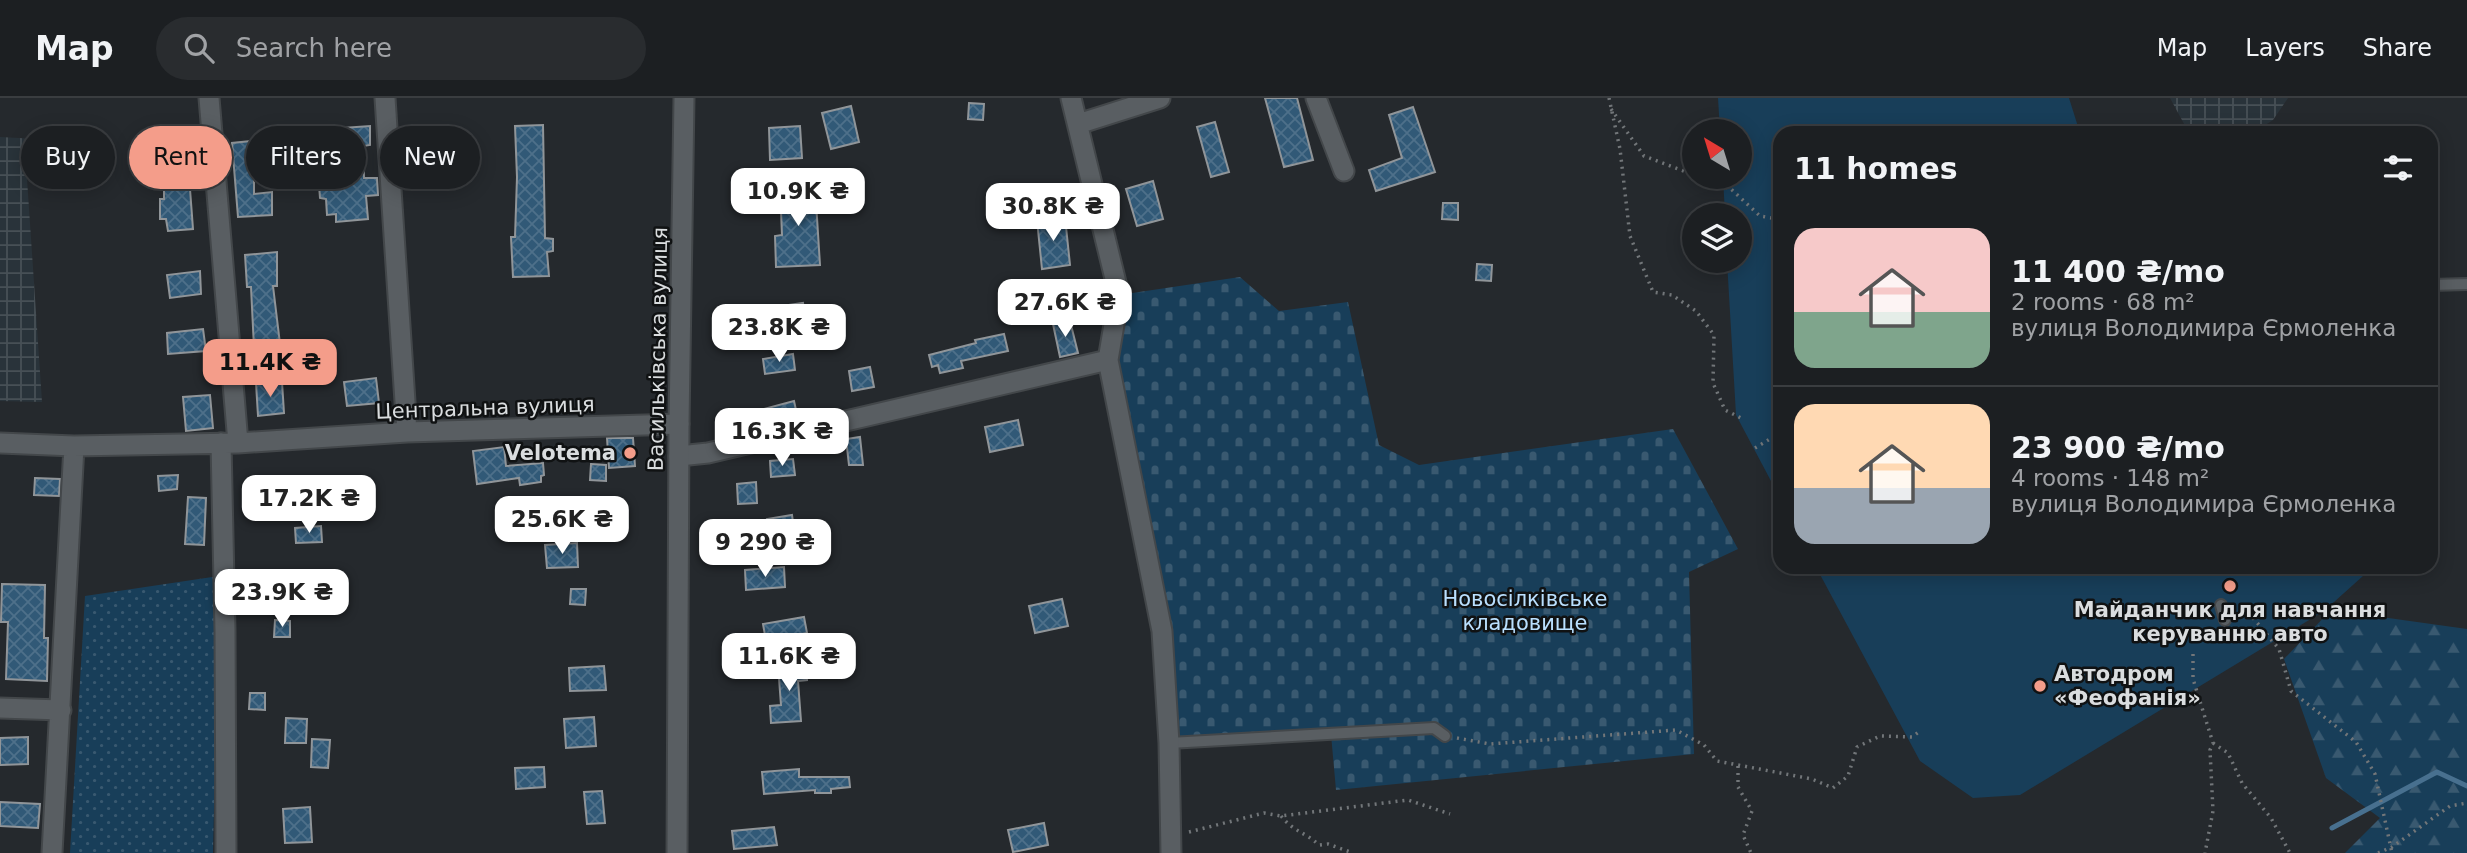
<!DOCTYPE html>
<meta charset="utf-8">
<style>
body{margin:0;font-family:"DejaVu Sans",sans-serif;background:#292c2f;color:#f1f3f6;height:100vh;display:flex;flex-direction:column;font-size:26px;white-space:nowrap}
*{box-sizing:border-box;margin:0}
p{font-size:23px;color:#a0a2a5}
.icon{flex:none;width:38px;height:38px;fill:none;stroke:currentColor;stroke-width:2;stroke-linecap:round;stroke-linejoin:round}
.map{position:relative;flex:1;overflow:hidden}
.panel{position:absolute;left:1773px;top:28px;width:665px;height:448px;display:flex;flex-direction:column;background:#1c1f22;border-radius:21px;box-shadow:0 4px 18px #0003,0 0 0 2px #3a3d40}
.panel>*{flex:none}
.hud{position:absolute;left:21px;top:28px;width:665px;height:63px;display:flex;gap:14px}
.needle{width:46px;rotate:322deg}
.tools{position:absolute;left:1682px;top:21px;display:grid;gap:14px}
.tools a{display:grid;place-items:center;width:70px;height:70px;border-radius:50%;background:#1c1f22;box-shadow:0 4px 18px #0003,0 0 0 2px #3a3d40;font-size:35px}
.price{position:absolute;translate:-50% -60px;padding:0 16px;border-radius:14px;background:#fff;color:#222;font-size:23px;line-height:46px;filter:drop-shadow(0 2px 4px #0008)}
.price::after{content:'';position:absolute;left:50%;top:42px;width:21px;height:16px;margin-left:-10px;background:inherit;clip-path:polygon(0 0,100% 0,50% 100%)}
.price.current{background:#f49d8a;color:#111}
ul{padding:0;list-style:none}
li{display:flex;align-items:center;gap:21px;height:175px;padding:0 21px}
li+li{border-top:2px solid #3a3d40}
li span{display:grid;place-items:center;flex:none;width:196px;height:140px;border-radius:21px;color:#555}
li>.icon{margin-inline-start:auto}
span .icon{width:84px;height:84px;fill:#fffc;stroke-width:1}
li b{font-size:30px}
h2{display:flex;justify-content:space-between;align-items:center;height:84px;padding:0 21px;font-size:30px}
.tag{padding:0 24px;border-radius:32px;background:#1c1f22;box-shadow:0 4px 18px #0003,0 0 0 2px #3a3d40;font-size:24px;line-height:63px}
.tag.current{background:#f49d8a;color:#111}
header{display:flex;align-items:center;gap:42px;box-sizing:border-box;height:98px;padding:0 35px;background:#1c1f22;border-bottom:2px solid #3a3d40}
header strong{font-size:33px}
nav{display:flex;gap:38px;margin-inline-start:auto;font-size:24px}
.search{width:490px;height:63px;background:#292c2f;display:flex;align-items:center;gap:18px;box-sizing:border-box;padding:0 24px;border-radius:38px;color:#a0a2a5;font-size:26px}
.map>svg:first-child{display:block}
.industrial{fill:url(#industrial-grid)}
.grass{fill:url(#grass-dots)}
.forest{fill:url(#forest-firs)}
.cemetery{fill:url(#cemetery-stones)}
.garden{fill:#183e59}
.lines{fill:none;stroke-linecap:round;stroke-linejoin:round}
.stream{stroke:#48708f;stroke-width:5}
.building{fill:url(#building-cross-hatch);stroke:#909599;stroke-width:2}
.service-casing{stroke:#43474a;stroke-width:14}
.minor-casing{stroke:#43474a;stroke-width:23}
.tertiary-casing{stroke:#43474a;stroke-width:23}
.path{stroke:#727679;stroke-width:3.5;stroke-dasharray:2 5;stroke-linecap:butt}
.service{stroke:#595e62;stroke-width:10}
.minor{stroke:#595e62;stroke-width:19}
.tertiary{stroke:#595e62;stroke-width:19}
.poi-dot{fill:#f49d8a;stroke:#101213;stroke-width:2.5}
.labels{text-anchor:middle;stroke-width:5;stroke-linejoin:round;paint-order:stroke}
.street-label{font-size:21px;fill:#dadddf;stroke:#101213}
.poi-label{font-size:21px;font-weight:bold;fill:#dadddf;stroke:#101213;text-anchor:end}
.park-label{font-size:21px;fill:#bae0ff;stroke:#101213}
</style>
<header>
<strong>Map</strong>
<div class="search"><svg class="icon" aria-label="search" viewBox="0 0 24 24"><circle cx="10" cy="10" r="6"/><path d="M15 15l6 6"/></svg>Search here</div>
<nav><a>Map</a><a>Layers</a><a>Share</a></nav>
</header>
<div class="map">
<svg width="2467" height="755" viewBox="0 0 2467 755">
<defs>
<pattern id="industrial-grid" width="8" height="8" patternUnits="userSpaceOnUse" patternTransform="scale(1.75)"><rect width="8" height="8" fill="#29333a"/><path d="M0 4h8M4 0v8" fill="none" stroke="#475056"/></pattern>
<pattern id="grass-dots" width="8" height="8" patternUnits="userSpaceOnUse" patternTransform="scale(1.75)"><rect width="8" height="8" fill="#183e59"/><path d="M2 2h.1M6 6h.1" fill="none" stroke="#395970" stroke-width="1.8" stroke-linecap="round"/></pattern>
<pattern id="forest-firs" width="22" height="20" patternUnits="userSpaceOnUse" patternTransform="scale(1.75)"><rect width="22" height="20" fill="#183e59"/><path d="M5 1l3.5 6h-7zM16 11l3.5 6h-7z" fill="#395970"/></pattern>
<pattern id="cemetery-stones" width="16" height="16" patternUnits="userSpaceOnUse" patternTransform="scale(1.75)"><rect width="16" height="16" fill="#183e59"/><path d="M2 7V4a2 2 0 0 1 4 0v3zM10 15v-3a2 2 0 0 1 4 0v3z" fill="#395970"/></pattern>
<pattern id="building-cross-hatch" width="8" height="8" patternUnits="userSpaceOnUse" patternTransform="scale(1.75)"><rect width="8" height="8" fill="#315977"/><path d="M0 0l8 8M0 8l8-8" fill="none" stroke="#4e708a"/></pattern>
</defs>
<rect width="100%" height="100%" fill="#25292d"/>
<!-- industrial -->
<path class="industrial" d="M2170,0H2288L2273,22L2253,35H2189Z
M0,39L38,41V65L26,66L42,304L0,303Z"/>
<!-- grass -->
<path class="grass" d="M219,478L213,755H70L85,498Z"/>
<!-- forest -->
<path class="forest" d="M2331,512L2467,531V755H2345L2380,720L2326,680L2284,561Z"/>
<!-- cemetery -->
<path class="cemetery" d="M1240,179L1279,213L1348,204L1379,347L1419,367L1673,331L1738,451L1689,474L1694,656L1336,692L1331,636L1169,645L1162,533L1108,262L1119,197Z"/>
<!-- garden -->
<path class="garden" d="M1718,0H2069L2080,35H1780V400L1736,317L1727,163H1740V117H1725L1723,79H1740V33H1720Z
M1816,469H2373L2324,513L2020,697L1973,700L1920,663Z"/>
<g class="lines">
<!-- stream -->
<path class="stream" d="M2332,730L2437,674L2467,688"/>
</g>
<!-- building -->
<path class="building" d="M1265,0H1297L1313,62L1284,69Z
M969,5L984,6L983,22L968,21Z
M851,8L859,44L831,51L822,15Z
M1413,9L1435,74L1376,93L1369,72L1402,60L1389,17Z
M1215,24L1229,74L1211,79L1197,29Z
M543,27L545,140L553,141V153L547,154L549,178L513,179L511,139H515L517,79L515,28Z
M370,28V47L363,48L364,80H377L378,97L366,98L368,121L336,124V116L327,117L326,101L320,100L319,87L330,86L328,31Z
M800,28L802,60L770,62L769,30Z
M164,37L186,38L193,131L168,133L166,121H160V101H164Z
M261,42L262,62L254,63V96L272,94V117L238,119L232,45Z
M1153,83L1163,121L1137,128L1126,91Z
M815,88L820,167L776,169L775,138L782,137L780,89Z
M1443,105H1458V122L1442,121Z
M1065,119L1070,167L1042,171L1037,122Z
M277,154V188H273L280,246L254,250L251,189H247L245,157Z
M1477,166L1492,167L1491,183L1476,182Z
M200,173L201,196L170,200L167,177Z
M803,205L807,235L778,239L774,209Z
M1070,223L1078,255L1060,259L1053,226Z
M203,231L206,253L168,256L167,235Z
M1004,236L1008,253L961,263L963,270L940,275L938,267L932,269L929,257L976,245L975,242Z
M793,256L795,272L765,276L763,261Z
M870,269L874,289L852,293L849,273Z
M376,280L379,305L347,308L344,284Z
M282,284L284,315L258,318L256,285Z
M210,297L213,330L186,333L183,299Z
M794,303L798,321L761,330L756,313Z
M1018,322L1023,347L990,354L985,329Z
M860,339L863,367H849L846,341Z
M607,340H633L635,368L609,370Z
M504,349L506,368L543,365L544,377L541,378V384L520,387L519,380L477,386L473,353Z
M793,361L795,377L771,379L770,363Z
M591,366L606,367V383L590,382Z
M178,377L177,391L159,393L158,378Z
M35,380L60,381L59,398L34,397Z
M756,384L757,405L738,406L737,386Z
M294,394L295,413L268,415L266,396Z
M188,399L206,400L204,447L185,446Z
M595,414L610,415L609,431L594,430Z
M792,417L796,446L772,449L767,421Z
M321,428L322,444L296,445L295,430Z
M577,445L578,469L547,470L545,447Z
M784,469L785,489L746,492L745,472Z
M259,478H275L274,494H259Z
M2,486L45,487L44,540H48L47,583L6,581L8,524H1Z
M571,491H586L585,507L570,506Z
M1062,501L1068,528L1035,535L1029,508Z
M804,519L807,535L766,543L763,526Z
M275,522L290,523V539H274Z
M806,565L807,582L798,583L801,623L771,625L770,608L781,607L778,567Z
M604,568L606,592L570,593L569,570Z
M250,595H265V612L249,611Z
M594,619L596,648L566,650L564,621Z
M286,620L307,621L306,645H285Z
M28,639V666L0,667V640Z
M312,641L330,642L328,670L311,669Z
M544,669L545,689L516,691L515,670Z
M799,671V679H849L850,689L831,691V695H815V692L764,696L762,674Z
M602,693L605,725L587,726L584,694Z
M0,704L40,706L38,730L0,728Z
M310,709L312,744L285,745L283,711Z
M1044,725L1048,747L1013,754L1008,732Z
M774,729L777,747L734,751L732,733Z"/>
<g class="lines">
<defs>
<path id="service" d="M2431,187L2467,186
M2221,507L2225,522
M1169,645L1434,630L1445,638"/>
<path id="minor" d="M209,0L238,345
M385,0L407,334
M1071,0L1119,197L1108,262L1162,533L1169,645L1171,755
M1316,0L1344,73
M1078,26L1160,0
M0,345L74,348L238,345L407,334L679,326
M221,345L225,532L226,755
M679,358L708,355L1108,262
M0,610L61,612
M52,755L74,348"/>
<path id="tertiary" d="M677,755L679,326L684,0"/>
</defs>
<!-- service casing -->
<use href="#service" class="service-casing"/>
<!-- minor casing -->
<use href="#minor" class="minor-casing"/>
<!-- tertiary casing -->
<use href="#tertiary" class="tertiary-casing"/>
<!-- path -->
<path class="path" d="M1609,0L1620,51L1630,138L1653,194L1672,197L1696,213L1714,237L1713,285L1725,312L1741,320
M1611,11L1644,58L1694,77
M1699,79L1731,91L1760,118L1772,120L1780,116
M1755,350L1780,335
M2244,509L2279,551L2291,593L2356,644L2375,676L2392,755
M2193,556V581L2213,645L2210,652L2213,713L2205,755
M1457,640L1490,646L1676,632L1704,647L1717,663L1812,681L1833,690L1848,678L1857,649L1880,638L1912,639L1920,633
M2213,645L2228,655L2242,685L2271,720L2290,755
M1738,668V689L1752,713L1743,737L1751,755
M1281,718C1294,734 1305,734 1319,747L1328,746L1353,755
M1189,734L1264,715L1281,718L1408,702L1450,716
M2378,755L2392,749L2450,708L2467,705"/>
<!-- service -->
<use href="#service" class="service"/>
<!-- minor -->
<use href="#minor" class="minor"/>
<!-- tertiary -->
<use href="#tertiary" class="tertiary"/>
</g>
<!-- markers -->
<g class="poi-dot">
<circle cx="630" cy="355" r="7"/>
<circle cx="2230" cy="488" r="7"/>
<circle cx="2040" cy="588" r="7"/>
</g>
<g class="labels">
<!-- street labels -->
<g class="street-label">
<text transform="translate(658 251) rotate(-89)" y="7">Васильківська вулиця</text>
<text transform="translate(485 310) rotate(-2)" y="7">Центральна вулиця</text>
</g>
<!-- poi labels -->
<g class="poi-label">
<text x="616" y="362">Velotema</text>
<text x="2230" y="519" text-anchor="middle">Майданчик для навчання<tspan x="2230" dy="24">керуванню авто</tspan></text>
<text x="2054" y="583" text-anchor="start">Автодром<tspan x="2054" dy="24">«Феофанія»</tspan></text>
</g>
<!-- park labels -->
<g class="park-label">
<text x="1525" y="508">Новосілківське<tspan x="1525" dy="24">кладовище</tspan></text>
</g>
</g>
</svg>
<div class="tools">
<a><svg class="needle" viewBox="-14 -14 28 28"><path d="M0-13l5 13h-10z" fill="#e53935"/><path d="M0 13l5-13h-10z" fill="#a0a2a5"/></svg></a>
<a><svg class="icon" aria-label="layers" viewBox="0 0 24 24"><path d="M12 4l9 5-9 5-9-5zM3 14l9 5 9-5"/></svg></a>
</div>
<b class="price" style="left:798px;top:130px">10.9K ₴</b>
<b class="price" style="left:1053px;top:145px">30.8K ₴</b>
<b class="price" style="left:1065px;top:241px">27.6K ₴</b>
<b class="price" style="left:779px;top:266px">23.8K ₴</b>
<b class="price current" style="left:270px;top:301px">11.4K ₴</b>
<b class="price" style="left:782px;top:370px">16.3K ₴</b>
<b class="price" style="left:309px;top:437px">17.2K ₴</b>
<b class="price" style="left:562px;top:458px">25.6K ₴</b>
<b class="price" style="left:765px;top:481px">9 290 ₴</b>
<b class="price" style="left:282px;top:531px">23.9K ₴</b>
<b class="price" style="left:789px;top:595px">11.6K ₴</b>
<div class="hud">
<a class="tag">Buy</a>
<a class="tag current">Rent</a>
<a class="tag">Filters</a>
<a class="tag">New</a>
</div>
<section class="panel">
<h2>11 homes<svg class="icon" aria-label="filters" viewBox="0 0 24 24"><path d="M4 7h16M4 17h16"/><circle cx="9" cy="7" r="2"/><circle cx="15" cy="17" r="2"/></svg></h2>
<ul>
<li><span style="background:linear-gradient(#f6c9c9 60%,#7fa58c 0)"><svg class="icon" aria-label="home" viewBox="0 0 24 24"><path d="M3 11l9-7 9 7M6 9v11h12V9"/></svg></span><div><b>11 400 ₴/mo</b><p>2 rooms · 68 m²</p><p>вулиця Володимира Єрмоленка</p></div></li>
<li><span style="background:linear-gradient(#ffd9b3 60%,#9aa5b1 0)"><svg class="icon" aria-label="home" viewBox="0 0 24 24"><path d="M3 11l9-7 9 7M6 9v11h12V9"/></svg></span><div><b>23 900 ₴/mo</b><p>4 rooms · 148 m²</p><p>вулиця Володимира Єрмоленка</p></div></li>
</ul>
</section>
</div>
